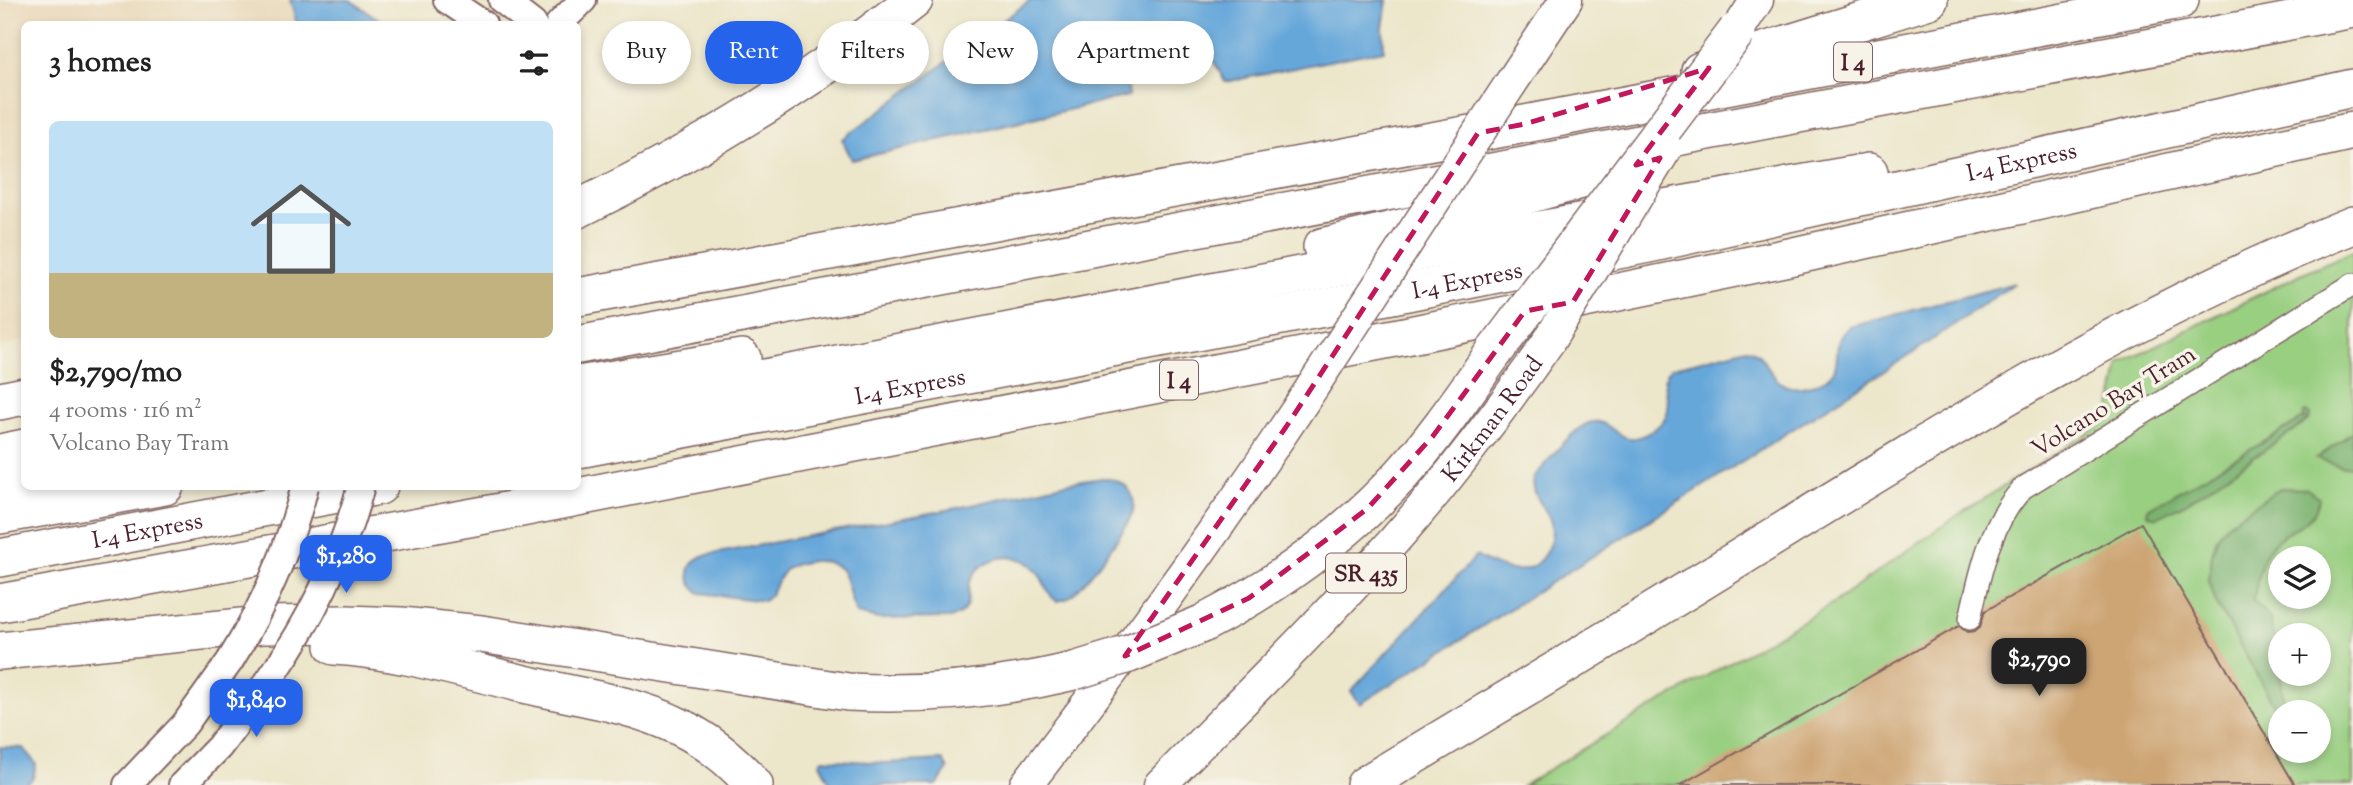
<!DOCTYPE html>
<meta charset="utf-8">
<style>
body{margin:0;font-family:"Sorts Mill Goudy",serif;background:#f2f2f2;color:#222;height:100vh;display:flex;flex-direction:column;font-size:26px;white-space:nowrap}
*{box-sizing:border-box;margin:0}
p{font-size:23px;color:#767676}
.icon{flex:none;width:38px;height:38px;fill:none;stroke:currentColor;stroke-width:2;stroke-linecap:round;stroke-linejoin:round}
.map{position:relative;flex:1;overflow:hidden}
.side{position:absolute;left:21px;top:21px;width:560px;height:469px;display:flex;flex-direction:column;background:#fff;border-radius:10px;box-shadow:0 4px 10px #0003}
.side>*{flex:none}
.guide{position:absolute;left:602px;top:21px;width:665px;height:63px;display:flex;gap:14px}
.fabs{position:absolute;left:2268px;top:546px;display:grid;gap:14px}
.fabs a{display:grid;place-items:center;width:63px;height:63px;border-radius:50%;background:#fff;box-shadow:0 4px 10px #0003;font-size:35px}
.price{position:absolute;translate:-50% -60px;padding:0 16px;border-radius:14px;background:#2563eb;color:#fff;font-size:23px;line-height:46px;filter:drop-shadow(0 2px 4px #0008)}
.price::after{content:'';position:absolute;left:50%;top:42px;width:21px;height:16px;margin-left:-10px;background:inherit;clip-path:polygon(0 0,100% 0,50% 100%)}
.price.active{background:#222;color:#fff}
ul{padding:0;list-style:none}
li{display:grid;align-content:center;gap:14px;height:371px;padding:0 28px}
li+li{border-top:2px solid #e0e0e0}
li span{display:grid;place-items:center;height:217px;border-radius:10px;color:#555}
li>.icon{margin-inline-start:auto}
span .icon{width:126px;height:126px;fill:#fffc;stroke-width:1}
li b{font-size:30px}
h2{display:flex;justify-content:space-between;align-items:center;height:84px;padding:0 28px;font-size:30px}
.chip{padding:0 24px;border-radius:32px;background:#fff;box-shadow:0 4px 10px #0003;font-size:24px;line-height:63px}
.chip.active{background:#2563eb;color:#fff}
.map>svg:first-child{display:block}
.built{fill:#e9d9ba}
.green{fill:#99cf81;stroke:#727756;stroke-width:2;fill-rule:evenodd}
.forest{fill:#7ab26f;stroke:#62684d;stroke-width:2}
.water{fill:#66a7da;stroke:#586382;stroke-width:2}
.building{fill:#cda574}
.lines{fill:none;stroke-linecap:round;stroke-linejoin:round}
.minor-casing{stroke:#836563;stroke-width:24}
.tertiary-casing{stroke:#836563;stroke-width:30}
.primary-casing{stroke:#836563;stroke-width:35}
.motorway-casing{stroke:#836563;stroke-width:40}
.minor{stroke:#fff;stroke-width:21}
.tertiary{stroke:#fff;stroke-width:26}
.primary{stroke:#fff;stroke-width:32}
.motorway{stroke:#fff;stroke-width:37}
.tertiary-bridge-casing{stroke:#836563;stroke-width:30;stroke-linecap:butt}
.primary-bridge-casing{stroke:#836563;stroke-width:35;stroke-linecap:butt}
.motorway-bridge-casing{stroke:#836563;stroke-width:40;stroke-linecap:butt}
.tertiary-bridge{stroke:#fff;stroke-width:26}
.primary-bridge{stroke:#fff;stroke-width:32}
.motorway-bridge{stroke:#fff;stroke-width:37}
.marked{fill:none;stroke:#c2185b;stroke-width:5;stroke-dasharray:14 9;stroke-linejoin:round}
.labels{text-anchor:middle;stroke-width:7;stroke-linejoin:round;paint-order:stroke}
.shield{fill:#f7f3e8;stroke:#7e5f64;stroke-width:2}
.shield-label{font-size:23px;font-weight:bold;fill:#4a1f2b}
.street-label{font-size:24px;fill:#4a1f2b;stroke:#f7f3e8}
</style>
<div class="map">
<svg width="2353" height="785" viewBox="0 0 2353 785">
<rect width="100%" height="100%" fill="#f7f3e8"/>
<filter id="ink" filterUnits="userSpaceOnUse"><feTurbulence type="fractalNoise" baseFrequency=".0143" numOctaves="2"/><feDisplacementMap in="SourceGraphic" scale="14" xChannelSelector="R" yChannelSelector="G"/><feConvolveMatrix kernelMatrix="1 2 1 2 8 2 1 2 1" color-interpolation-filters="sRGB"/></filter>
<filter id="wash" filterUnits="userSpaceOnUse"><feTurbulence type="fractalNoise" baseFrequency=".00686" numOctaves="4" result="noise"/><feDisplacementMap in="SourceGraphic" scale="28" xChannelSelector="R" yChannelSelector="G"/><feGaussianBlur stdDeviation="1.57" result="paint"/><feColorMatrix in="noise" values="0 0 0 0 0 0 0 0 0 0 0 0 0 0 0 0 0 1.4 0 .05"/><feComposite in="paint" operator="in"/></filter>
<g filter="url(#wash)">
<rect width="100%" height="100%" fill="#ece6ca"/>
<!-- built -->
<path class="built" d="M0,0H328L365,24H24V340L0,347Z"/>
<!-- green -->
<path class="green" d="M2353,251V785H1523L1656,705L1835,602L1958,515L2108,421L2120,363L2301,274ZM2280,558H2319V597H2280ZM2280,635H2319V674H2280ZM2280,712H2319V751H2280Z"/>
<!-- forest -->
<path class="forest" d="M2306,412L2310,415L2309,419L2301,426L2186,503L2156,518L2147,514L2148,509L2305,418L2303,414Z
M2353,432V466L2342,467L2316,459Z
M2280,488L2307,489L2319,498C2317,523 2289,528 2274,543C2258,560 2259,580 2253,600L2270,619L2272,633L2279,643L2280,674L2284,700L2289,712H2280V716L2216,603L2209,581L2212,554L2217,538L2228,523Z"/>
<!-- water -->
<path class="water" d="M290,0H350L386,24H297Z
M1031,0H1387L1383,28L1384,50L1225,82C1219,71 1214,59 1204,51C1180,31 1141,40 1130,69C1127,77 1127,87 1128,96L852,160L842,139Z
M2015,283L1914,352L1360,704L1351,691L1476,556C1500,570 1531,582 1547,550C1551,542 1553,532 1551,523C1547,508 1530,496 1534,478C1546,464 1575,424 1593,422C1615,419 1620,456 1657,427C1682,407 1654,385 1671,368L1747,348C1773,355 1767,402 1817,383C1852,370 1824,344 1850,327Z
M1103,478C1122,479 1137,491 1133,512C1126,529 1083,589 1068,598C1064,600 1061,600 1057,601L1053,598C1044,588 1043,575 1032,566C1015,550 981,557 971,579C966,589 971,601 964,610C961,615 956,616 950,618L878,619L857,614C843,591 855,559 813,561C804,562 793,564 786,569C776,578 775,593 764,601L700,593C685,583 685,564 702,556L962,507L1067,483Z
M0,747L23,748L36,764L33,778L25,785H0Z
M823,759L885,763L943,760L948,769L937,785H831L820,763Z"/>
<g id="blocks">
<!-- building -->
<path class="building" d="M2141,523L2295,785H1680L1959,626L1967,632L1975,631L1980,627L1985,611Z"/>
</g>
</g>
<g filter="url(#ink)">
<use href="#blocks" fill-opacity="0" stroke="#836563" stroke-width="2"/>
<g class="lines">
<defs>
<path id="minor" d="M1970,619C1980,573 1990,523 2023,488L2353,284"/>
<path id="tertiary" d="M447,0L483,24
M502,0L533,24
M559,24L583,0
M127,785L185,724L230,661
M182,785L219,747L272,676"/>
<g id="primary">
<path d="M1737,31L1757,0"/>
<path d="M1511,83L1566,0"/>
<path d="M1026,785C1126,655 1223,523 1313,386"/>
<path id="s1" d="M1160,785C1238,705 1318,627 1392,543C1449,479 1500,411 1549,341"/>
</g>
<g id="motorway">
<path d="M1700,71L1929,0"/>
<path d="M578,209C697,151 810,83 914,0"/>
<path d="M1322,247L1431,221L1604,174"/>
<path d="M578,297L1525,124L2180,0"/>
<path d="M578,345L2353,9"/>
<path d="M578,385L742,358"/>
<path d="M0,401L24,396"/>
<path d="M578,414L1487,239L1869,172"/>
<path id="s2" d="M578,449L1397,294L1653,243L2353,88"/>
<path d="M0,453L24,448"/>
<path d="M0,489L24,484"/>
<path d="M0,515L165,486"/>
<path id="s3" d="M0,558L379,486"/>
<path d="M0,603L485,515L1405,336L1789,257L2353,131"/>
<path d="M1202,624C1276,586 1345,536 1402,474C1436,436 1465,393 1495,351"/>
<path d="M334,646C402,650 467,671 533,686C581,697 633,704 678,726C707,740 733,761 754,785"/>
<path d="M0,651L262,625L346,624L401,626L481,634L848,692C925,696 999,689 1074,671"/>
<path d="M1365,785C1479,716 1594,648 1707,578C1916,449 2124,316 2353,225"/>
</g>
</defs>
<!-- minor casing -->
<use href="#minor" class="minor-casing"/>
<!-- tertiary casing -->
<use href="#tertiary" class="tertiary-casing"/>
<!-- primary casing -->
<use href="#primary" class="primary-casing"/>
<!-- motorway casing -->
<use href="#motorway" class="motorway-casing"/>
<!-- minor -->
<use href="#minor" class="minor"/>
<!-- tertiary -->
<use href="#tertiary" class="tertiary"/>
<!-- primary -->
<use href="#primary" class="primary"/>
<!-- motorway -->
<use href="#motorway" class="motorway"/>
<defs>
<path id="tertiary-bridge" d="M230,661C264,606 289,549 305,486
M272,676C312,618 343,554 361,486"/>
<path id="primary-bridge" d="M1549,341L1666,148
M1313,386L1511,83"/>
<path id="motorway-bridge" d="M1495,351L1737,31
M1074,671L1129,654L1202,624"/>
</defs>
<!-- tertiary-bridge casing -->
<use href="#tertiary-bridge" class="tertiary-bridge-casing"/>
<!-- primary-bridge casing -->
<use href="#primary-bridge" class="primary-bridge-casing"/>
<!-- motorway-bridge casing -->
<use href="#motorway-bridge" class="motorway-bridge-casing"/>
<!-- tertiary-bridge -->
<use href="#tertiary-bridge" class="tertiary-bridge"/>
<!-- primary-bridge -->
<use href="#primary-bridge" class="primary-bridge"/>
<!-- motorway-bridge -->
<use href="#motorway-bridge" class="motorway-bridge"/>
</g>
</g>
<!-- marked area -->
<path class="marked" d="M1709,68L1636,165L1660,158L1573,302L1525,311L1433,436L1367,509L1249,598L1125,656L1286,427L1478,133L1525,124Z"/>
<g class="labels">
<!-- shield labels -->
<g class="shield">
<rect x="1834" y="42.5" width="38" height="39" rx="5"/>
<rect x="1160" y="360.5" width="38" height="39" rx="5"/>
<rect x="1326" y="553.5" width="80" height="39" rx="5"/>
</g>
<g class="shield-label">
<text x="1853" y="70">I 4</text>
<text x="1179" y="388">I 4</text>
<text x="1366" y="581">SR 435</text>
</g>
<!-- street labels -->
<g class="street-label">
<text dy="8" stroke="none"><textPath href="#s2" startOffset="1472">I-4 Express</textPath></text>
<text dy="8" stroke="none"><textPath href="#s2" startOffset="905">I-4 Express</textPath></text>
<text dy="8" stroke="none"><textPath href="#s2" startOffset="338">I-4 Express</textPath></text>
<text transform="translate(2113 401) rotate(-32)" y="8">Volcano Bay Tram</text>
<text dy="8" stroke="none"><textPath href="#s1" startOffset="495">Kirkman Road</textPath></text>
<text dy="8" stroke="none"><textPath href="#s3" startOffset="150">I-4 Express</textPath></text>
</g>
</g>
</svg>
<div class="fabs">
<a><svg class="icon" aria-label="layers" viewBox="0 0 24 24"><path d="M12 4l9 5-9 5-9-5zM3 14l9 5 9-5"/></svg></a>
<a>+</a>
<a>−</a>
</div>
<b class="price" style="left:346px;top:595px">$1,280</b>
<b class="price active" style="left:2039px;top:698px">$2,790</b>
<b class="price" style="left:256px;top:739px">$1,840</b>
<div class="guide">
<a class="chip">Buy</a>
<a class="chip active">Rent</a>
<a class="chip">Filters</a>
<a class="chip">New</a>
<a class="chip">Apartment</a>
</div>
<section class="side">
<h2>3 homes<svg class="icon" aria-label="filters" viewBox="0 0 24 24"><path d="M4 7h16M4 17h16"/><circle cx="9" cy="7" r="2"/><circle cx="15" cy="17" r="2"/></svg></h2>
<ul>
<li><span style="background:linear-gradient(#bfe0f5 70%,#c2b280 0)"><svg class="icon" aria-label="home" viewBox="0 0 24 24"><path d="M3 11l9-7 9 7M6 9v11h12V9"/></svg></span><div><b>$2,790/mo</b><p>4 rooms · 116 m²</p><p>Volcano Bay Tram</p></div></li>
</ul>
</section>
</div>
